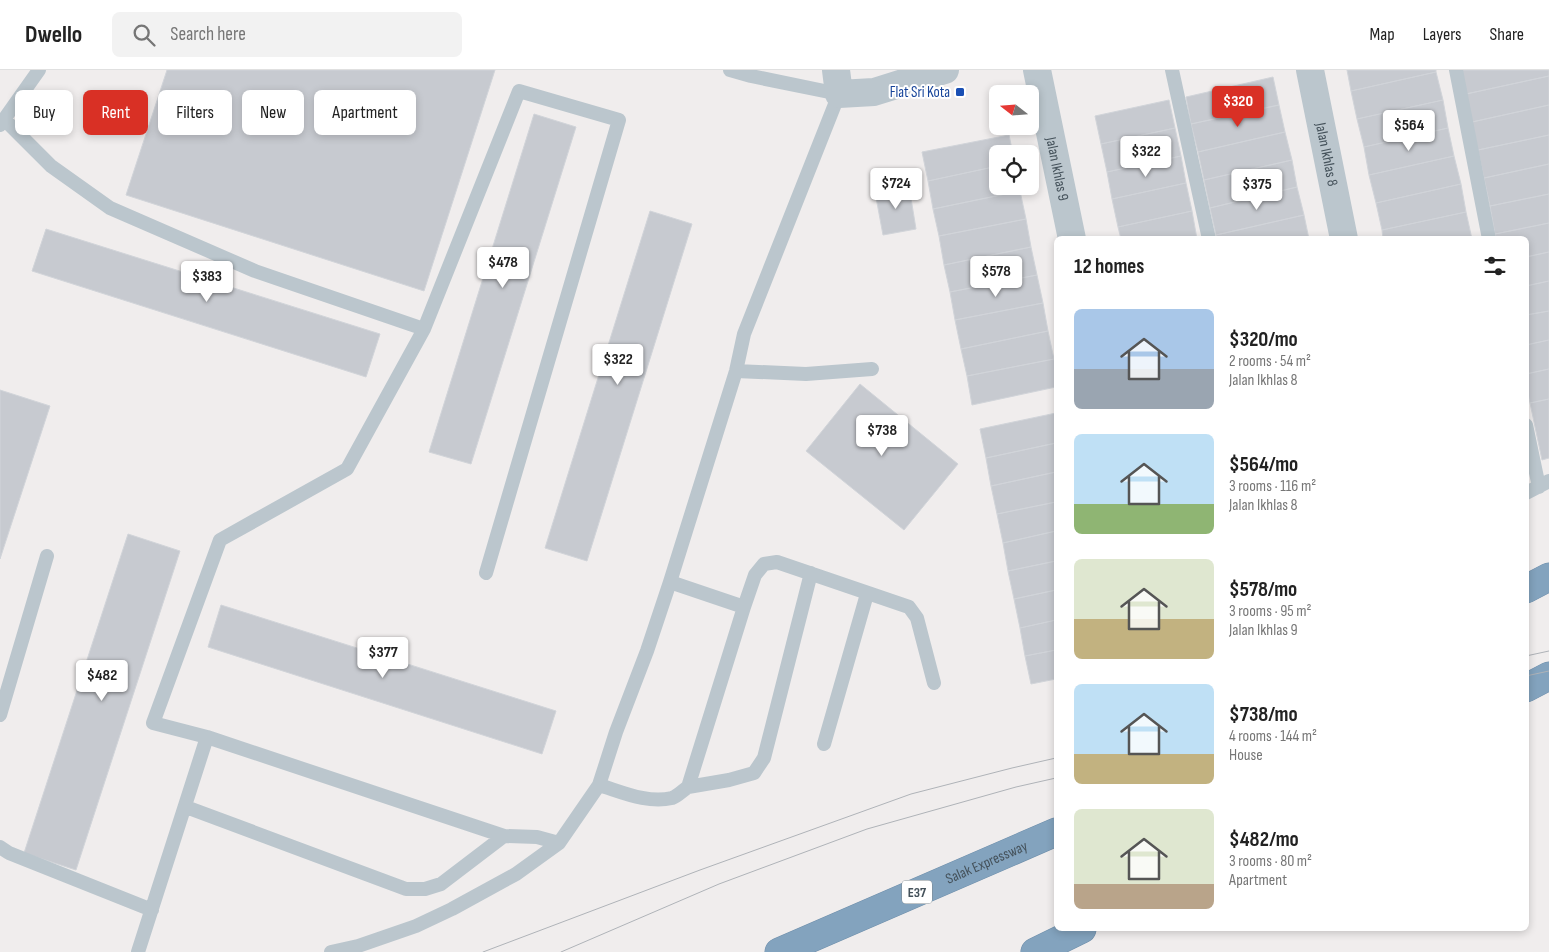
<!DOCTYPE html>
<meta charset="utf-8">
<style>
body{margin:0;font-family:"Sofia Sans Condensed",sans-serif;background:#f2f2f2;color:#222;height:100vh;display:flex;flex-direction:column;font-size:19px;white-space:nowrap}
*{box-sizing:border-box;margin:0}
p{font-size:16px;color:#767676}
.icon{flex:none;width:28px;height:28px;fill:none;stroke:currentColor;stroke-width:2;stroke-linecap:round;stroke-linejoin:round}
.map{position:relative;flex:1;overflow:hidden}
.side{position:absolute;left:1054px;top:166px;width:475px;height:695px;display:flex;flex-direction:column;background:#fff;border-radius:8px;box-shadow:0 2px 8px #0003}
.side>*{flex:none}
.guide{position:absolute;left:15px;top:20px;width:475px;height:45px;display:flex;gap:10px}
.needle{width:32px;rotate:287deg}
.controls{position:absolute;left:989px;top:15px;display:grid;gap:10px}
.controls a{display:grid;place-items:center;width:50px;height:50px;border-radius:8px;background:#fff;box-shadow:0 2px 8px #0003;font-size:25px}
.price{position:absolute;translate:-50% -42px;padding:0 11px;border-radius:5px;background:#fff;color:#222;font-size:16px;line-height:32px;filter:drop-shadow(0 1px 2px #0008)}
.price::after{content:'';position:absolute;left:50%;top:30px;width:15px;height:11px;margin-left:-8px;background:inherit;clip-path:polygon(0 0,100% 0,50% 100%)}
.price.on{background:#d93025;color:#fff}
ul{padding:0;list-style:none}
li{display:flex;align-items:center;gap:15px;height:125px;padding:0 20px}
li span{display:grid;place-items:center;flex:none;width:140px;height:100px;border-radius:8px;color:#555}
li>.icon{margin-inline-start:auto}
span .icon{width:60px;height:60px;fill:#fffc;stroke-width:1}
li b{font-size:21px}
h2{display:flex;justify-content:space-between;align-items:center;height:60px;padding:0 20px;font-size:21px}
.pill{padding:0 18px;border-radius:8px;background:#fff;box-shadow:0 2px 8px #0003;font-size:18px;line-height:45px}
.pill.on{background:#d93025;color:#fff}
header{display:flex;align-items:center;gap:30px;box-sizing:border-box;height:70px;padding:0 25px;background:#fff;border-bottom:1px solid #e0e0e0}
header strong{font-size:24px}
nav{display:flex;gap:28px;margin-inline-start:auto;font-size:18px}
.search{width:350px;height:45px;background:#f2f2f2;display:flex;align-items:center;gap:12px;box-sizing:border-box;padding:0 18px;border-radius:8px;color:#767676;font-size:19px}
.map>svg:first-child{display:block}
.building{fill:#c7cad0;stroke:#d1d4d9}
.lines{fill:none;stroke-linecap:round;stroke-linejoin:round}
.highway-casing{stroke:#6e8eaa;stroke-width:29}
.lane{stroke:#bbc6cd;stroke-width:14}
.street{stroke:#bbc6cd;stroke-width:28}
.highway{stroke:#83a3be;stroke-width:28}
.tram{stroke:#afb3b8;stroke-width:1}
.transit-dot{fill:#1a4fb4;stroke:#fff;stroke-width:2}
.labels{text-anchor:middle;stroke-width:4;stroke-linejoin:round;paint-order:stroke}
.shield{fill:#fff;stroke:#7d868c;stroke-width:1}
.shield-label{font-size:14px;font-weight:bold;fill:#45525b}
.transit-label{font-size:15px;fill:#164399;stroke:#fff;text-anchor:end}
.street-label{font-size:15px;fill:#45525b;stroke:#fff}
</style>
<header>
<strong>Dwello</strong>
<div class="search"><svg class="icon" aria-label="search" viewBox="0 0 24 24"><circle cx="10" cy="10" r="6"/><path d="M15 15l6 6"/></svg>Search here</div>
<nav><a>Map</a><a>Layers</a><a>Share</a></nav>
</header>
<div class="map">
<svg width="1549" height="882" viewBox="0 0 1549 882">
<rect width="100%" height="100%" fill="#f0eded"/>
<!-- building -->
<path class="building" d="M167,0H495L424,221L126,125Z
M1347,0H1436V2L1351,21Z
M1462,0H1549V6L1466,24Z
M1436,2L1443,30L1357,49L1351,21Z
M1549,6V35L1472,52L1466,24Z
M1273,7L1279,35L1191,54L1186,27Z
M1169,30L1175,58L1101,74L1095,46Z
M1443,30L1448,58L1364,77L1357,49Z
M1279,35L1285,62L1198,82L1191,54Z
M1549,35V65L1478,80L1472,52Z
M534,44L576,57L471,394L429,382Z
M1175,58L1181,86L1107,102L1101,74Z
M1448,58L1454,86L1369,105L1364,77Z
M1285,62L1292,90L1204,110L1198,82Z
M1009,65L1013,84H998V96L928,111L922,82Z
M1549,65V94L1484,108L1478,80Z
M1181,86L1186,113L1112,129L1107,102Z
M1454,86L1461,114L1376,133L1369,105Z
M1292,90L1297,117L1210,138L1204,110Z
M1549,94V124L1490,136L1484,108Z
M998,96V116H1019L1020,121L933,139L928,111Z
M1186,113L1192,141L1118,157L1112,129Z
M1461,114L1466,142L1382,160L1376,133Z
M909,116L916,159L883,165L875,122Z
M1297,117L1304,145L1216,165L1210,138Z
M1020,121L1026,149L939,166L933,139Z
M1549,124V153L1495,164L1490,136Z
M650,141L692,154L587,491L545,478Z
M1192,141L1197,169H1121L1118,157Z
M1466,142L1472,169H1383L1382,160Z
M1304,145L1309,169H1217L1216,165Z
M1026,149L1031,177L944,195L939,166Z
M1549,153V182L1526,187V169H1496L1495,164Z
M46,159L380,264L366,307L32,201Z
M1031,177L1037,205L950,222L944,195Z
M1549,182V211L1526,216V187Z
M1037,205L1043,233L955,250L950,222Z
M1549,211V241L1526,245V216Z
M1043,233L1048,261L961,279L955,250Z
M1549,241V270L1526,275V245Z
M1048,261L1054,289L967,306L961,279Z
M1549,270V299L1526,304V275Z
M1054,289L1056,301V317L972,335L967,306Z
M1549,299V329L1530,333L1526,314V304Z
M860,314L958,394L904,460L806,381Z
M0,320L50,336L0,489Z
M1549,329V388L1542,390L1530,333Z
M1056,343V373L986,388L980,359Z
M1056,373V402L991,416L986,388Z
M1056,402V432L997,444L991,416Z
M1056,432V461L1003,473L997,444Z
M1056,461V491L1008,501L1003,473Z
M128,464L180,481L76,800L24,783Z
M1056,491V520L1014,529L1008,501Z
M1056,520V550L1020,558L1014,529Z
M221,535L556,641L542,684L208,577Z
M1056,550V580L1025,586L1020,558Z
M1056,580V609L1031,614L1025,586Z"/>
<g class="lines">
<defs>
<g id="highway">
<path d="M1526,519L1549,507"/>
<path d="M1526,618L1549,606"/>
<path id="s3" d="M779,882L1056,762"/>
<path d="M1035,882L1082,859"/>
</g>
</defs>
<!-- highway casing -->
<use href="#highway" class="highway-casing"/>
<!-- lane -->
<path class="lane" d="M1172,0L1209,169
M1456,0L1489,169
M4,49L51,96L110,138L255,201L424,259
M0,55L39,0
M736,301L806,304L872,299
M1526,355L1539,417
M1526,423L1549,411
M486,503L619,50L519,21L424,259L347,399L220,470L153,653L207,667L504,766L537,767L559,773
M670,512L744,537L755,505L764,494L777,492L909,537L917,548L934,613
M0,645L47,486
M824,674L867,524
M599,715C622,722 648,734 672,728C678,726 683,720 688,717L744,537
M688,717L729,710L754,703L764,688L811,503
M186,737L406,819H425L441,814L504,766
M0,777L9,783L152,840
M138,882L207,667
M331,882L358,876L416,856L452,839L516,804L559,773L599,715L616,662L647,581L670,512L736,301L744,264L839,24L751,6L730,0"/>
<!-- street -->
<g class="street">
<path d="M836,0L839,24L874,22L945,0"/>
<path id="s1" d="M1037,0L1072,169"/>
<path id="s2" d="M1310,0L1344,169"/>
</g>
<!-- highway -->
<use href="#highway" class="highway"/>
<!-- tram -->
<path class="tram" d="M1526,586L1549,581
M1526,606L1549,601
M483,882L700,800L911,724L1012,698L1056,688
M561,882L719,814L867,759L1016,717L1056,708"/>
</g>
<!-- markers -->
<rect class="transit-dot" x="955" y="17" width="10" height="10" rx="2.5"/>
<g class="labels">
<!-- shield labels -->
<rect class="shield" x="902" y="810.5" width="30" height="23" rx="4"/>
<g class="shield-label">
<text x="917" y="827">E37</text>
</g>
<!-- transit labels -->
<g class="transit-label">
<text x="950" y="27">Flat Sri Kota</text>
</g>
<!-- street labels -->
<g class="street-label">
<text dy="5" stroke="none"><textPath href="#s2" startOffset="86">Jalan Ikhlas 8</textPath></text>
<text dy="5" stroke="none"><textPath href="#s1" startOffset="101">Jalan Ikhlas 9</textPath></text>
<text dy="5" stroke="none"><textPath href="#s3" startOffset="226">Salak Expressway</textPath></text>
</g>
</g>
</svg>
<div class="controls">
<a><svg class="needle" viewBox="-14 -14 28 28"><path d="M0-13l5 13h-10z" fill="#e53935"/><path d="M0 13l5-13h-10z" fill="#767676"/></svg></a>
<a><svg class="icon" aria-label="locate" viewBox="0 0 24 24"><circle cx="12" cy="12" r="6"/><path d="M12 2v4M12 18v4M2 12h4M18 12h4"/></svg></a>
</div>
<b class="price on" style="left:1238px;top:58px">$320</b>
<b class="price" style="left:1409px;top:82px">$564</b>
<b class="price" style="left:1146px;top:108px">$322</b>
<b class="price" style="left:896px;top:140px">$724</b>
<b class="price" style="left:1257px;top:141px">$375</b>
<b class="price" style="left:503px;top:219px">$478</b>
<b class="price" style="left:996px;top:228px">$578</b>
<b class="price" style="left:207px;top:233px">$383</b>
<b class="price" style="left:618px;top:316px">$322</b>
<b class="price" style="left:882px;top:387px">$738</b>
<b class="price" style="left:383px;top:609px">$377</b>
<b class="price" style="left:102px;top:632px">$482</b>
<div class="guide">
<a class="pill">Buy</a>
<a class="pill on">Rent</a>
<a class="pill">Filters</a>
<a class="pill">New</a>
<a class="pill">Apartment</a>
</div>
<section class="side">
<h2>12 homes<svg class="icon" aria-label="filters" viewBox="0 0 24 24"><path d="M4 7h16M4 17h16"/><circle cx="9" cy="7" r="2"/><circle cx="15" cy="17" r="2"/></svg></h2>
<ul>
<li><span style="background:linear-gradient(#a9c7e8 60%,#9aa5b1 0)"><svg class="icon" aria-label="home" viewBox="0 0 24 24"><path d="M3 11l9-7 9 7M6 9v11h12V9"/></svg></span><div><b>$320/mo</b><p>2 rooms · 54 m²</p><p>Jalan Ikhlas 8</p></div></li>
<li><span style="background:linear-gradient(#bfe0f5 70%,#8fb573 0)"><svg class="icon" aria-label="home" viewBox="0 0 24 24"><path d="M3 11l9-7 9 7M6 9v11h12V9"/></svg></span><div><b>$564/mo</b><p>3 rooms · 116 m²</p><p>Jalan Ikhlas 8</p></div></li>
<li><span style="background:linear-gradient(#dfe7d0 60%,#c2b280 0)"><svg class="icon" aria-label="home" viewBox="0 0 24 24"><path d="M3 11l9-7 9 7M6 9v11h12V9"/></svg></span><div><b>$578/mo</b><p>3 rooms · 95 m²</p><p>Jalan Ikhlas 9</p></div></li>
<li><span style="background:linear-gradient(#bfe0f5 70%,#c2b280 0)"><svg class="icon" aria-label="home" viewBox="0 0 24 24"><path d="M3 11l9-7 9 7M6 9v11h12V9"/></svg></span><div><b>$738/mo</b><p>4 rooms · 144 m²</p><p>House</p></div></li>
<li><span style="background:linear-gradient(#dfe7d0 75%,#b9a48a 0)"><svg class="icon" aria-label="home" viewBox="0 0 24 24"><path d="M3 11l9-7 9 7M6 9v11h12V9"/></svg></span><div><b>$482/mo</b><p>3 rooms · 80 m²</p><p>Apartment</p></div></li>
</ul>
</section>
</div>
